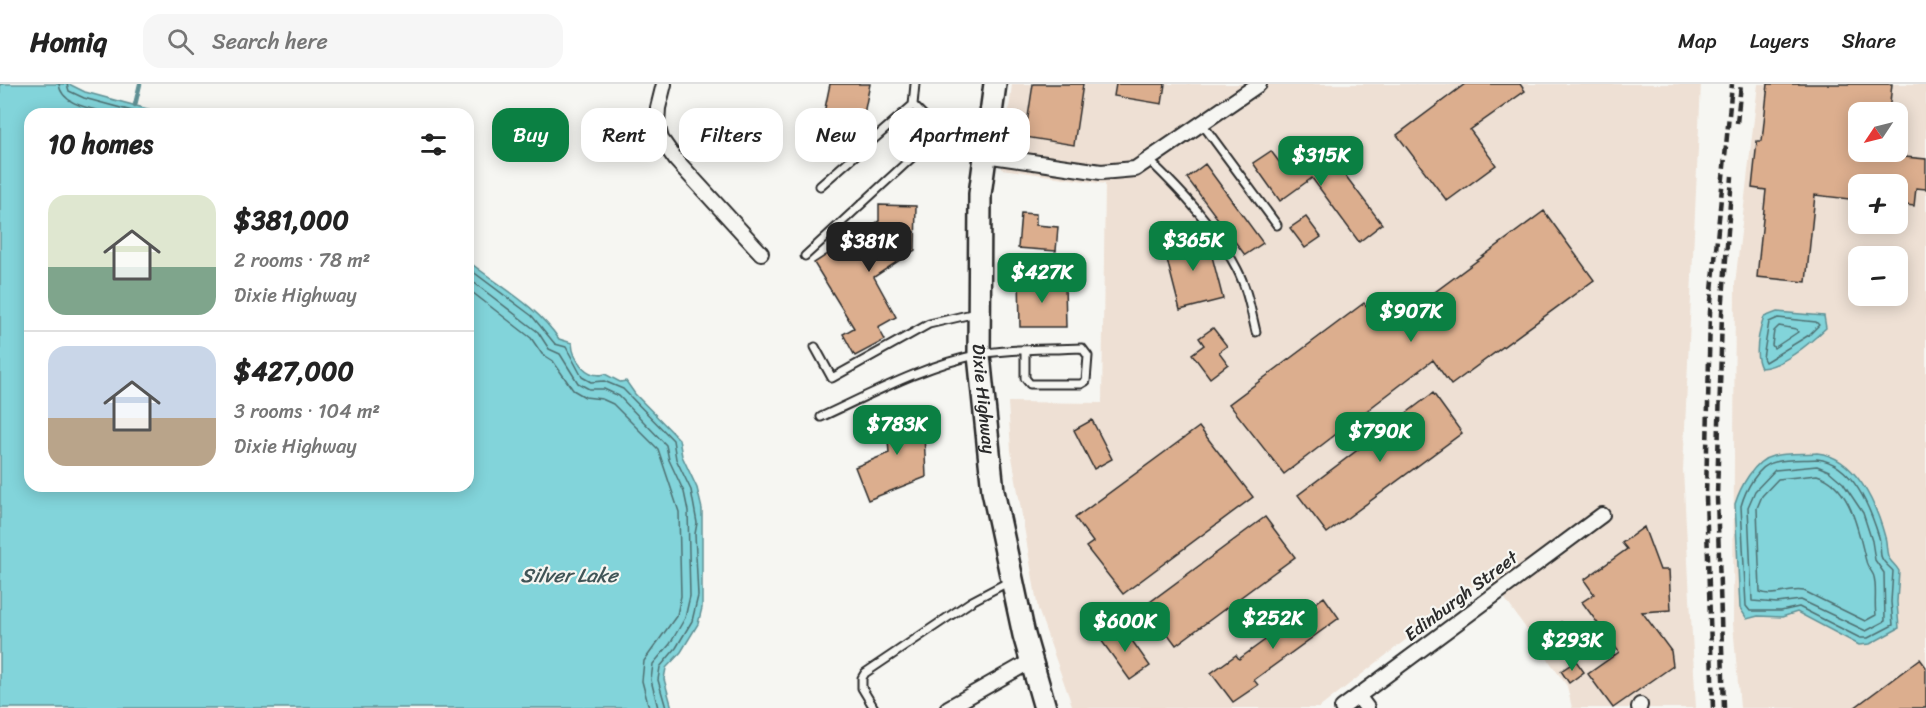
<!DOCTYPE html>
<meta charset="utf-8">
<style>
body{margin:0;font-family:Sriracha,sans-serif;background:#f6f6f6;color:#222;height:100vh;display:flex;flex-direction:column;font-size:22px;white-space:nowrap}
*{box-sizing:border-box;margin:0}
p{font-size:20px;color:#767676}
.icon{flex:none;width:33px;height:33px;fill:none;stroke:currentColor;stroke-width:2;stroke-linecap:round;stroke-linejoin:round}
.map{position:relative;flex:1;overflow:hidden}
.sheet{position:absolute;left:24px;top:24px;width:450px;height:384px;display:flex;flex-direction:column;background:#fff;border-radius:18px;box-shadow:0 3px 15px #0003}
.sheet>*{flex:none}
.guide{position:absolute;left:492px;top:24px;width:570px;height:54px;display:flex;gap:12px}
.needle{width:39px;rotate:235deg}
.fabs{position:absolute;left:1848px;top:18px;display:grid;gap:12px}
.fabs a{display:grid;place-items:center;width:60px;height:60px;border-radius:12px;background:#fff;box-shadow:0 3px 15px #0003;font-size:30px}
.price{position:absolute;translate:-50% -51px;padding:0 14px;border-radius:12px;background:#0b8043;color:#fff;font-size:20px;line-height:39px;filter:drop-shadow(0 2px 3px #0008)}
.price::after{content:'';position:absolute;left:50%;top:36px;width:18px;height:14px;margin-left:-9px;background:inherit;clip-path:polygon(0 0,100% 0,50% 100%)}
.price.on{background:#222;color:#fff}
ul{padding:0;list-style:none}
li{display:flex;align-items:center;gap:18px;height:150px;padding:0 24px}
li+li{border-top:2px solid #e0e0e0}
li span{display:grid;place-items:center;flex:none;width:168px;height:120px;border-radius:18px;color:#555}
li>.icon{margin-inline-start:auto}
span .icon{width:72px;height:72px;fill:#fffc;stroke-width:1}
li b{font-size:26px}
h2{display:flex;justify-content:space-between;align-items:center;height:72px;padding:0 24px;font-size:26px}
.pill{padding:0 21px;border-radius:18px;background:#fff;box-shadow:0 3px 15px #0003;font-size:21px;line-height:54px}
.pill.on{background:#0b8043;color:#fff}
header{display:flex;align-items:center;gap:36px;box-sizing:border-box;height:84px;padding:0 30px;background:#fff;border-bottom:2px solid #e0e0e0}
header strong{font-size:28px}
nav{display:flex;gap:33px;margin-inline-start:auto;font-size:21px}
.search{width:420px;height:54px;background:#f6f6f6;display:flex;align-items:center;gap:15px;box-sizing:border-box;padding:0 21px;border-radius:18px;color:#767676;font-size:22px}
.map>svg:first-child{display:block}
.built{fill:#eee0d4;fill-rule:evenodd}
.water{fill:#82d4da;stroke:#5f9094;stroke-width:1.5}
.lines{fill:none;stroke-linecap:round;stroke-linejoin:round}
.shore{stroke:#4e6f71;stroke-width:1.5}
.stream{stroke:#5f9094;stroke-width:4.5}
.building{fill:#dcae8e;stroke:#2b2b2b;stroke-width:1.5}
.lane-casing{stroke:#2b2b2b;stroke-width:11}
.street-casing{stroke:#2b2b2b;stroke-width:18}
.primary-casing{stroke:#2b2b2b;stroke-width:26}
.lane{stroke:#f6f6f2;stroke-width:7}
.street{stroke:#f6f6f2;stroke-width:14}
.primary{stroke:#f6f6f2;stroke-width:21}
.rail{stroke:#2b2b2b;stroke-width:4.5;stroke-dasharray:9 4.5;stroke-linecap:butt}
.labels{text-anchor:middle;stroke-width:4.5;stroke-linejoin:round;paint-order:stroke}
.street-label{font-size:18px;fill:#2b2b2b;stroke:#f6f6f2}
.water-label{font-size:20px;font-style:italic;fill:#415557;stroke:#f6f6f2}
</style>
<header>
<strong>Homiq</strong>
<div class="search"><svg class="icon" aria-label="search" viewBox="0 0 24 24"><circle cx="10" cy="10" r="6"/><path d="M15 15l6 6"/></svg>Search here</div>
<nav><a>Map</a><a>Layers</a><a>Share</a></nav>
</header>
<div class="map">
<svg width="1926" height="624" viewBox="0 0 1926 624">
<rect width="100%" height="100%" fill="#f6f6f2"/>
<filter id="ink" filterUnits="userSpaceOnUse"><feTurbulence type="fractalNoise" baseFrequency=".0167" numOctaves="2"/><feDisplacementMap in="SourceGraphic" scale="12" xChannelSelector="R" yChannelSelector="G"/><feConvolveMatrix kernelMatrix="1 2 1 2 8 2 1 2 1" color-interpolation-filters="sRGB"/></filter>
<g filter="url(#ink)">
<!-- built -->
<path class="built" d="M1012,0H1701L1683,386L1696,624H1572L1567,602L1488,491L1319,624H1073L1038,525L1011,367L1008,318L1102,319L1105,100L1002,85Z
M1758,0H1926V624H1740L1733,540L1735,200ZM1858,28H1898V68H1858ZM1858,100H1898V140H1858ZM1858,172H1898V212H1858Z"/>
<!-- water -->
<path class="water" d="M0,0H69L85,8L166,30H30V402H468V177C499,202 536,221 559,255L572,259C573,276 587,295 605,290L620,298L626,297L635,310L679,355L682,372L697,404L702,425V524L698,540L681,568L666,584L664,595L672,624H0Z
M1777,228L1824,232L1826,244C1810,259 1783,283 1761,284C1753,270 1759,248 1764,233Z
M1817,369C1856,373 1876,420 1885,453C1887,459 1886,466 1888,472C1890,478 1896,481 1899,487L1897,518L1899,544L1870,560L1859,561L1797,528L1782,533L1758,532L1747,535L1740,524L1735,420C1740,404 1754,376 1773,372C1786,369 1803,370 1817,369Z"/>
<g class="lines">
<!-- shore -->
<path class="shore" d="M59,0C61,22 95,25 112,30
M67,0L69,7L84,14L143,30
M468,184L532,232L555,260L566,263L582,293L591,298L604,297L623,305L673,356L676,375L691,406L697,439L695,450L698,512L692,537L676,564L660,583L658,596L666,624
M468,194L538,248L549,265L560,270L578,299L589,305H604L619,312L666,361L669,376L684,408L688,427L690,512L685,534L670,560L653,580L651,596L658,624
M468,205L531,254L542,270L553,277L573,306L585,313L602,315L613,320L658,365L679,428L681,512L677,531L644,577L642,597L649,624
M1778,234L1816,238L1819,241L1809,251L1765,278L1763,274L1769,238Z
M1779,242L1796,245L1798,248L1774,264L1772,261L1774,247Z
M1817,375C1853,379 1870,424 1879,453C1881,460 1880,466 1881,472C1883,479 1889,482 1893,487L1891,518L1893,541L1868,554H1860L1799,523L1781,527H1750L1746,522L1741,422C1745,407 1758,381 1775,378C1788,375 1804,376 1817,375Z
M1817,382L1829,387L1843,399L1863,429L1872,457L1875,476L1884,489L1885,537L1866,547L1801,516L1777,519L1752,517L1748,423L1755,407L1775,386Z
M1817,391C1852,402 1858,448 1866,477C1867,483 1873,488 1874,493C1877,505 1874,519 1876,531L1865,537L1804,507C1788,504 1775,514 1760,508L1757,424L1762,412L1778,395Z"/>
<!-- stream -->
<path class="stream" d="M135,21L140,0"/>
</g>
<!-- building -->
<path class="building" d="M830,0H870L860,50L843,65L818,58Z
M1033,0H1083L1074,61L1025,53Z
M1116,0H1165L1162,20L1114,12Z
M1465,0H1520L1525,7L1470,46L1496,81L1447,117L1397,51Z
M1768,0H1892L1889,28H1858V68H1885L1884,71L1926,75V105L1916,104L1914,122L1898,120V100H1858V116L1815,111L1806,198L1757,193L1766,106L1752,104L1757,57H1762Z
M1321,59L1382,140L1359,158L1312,94L1280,117L1253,79L1271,67L1285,86Z
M1205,80L1263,159L1245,171L1187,94Z
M879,121L916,122L915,166L874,193L896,233L878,243L885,256L855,272L843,250L854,244L814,179L879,137Z
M1544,127L1594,196L1451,301L1433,276L1284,390L1229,320L1364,219L1385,245Z
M1021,129L1036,130V141L1058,143L1056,167L1018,164Z
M1306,133L1321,153L1305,164L1290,144Z
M1206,149L1223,215L1180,226L1163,160Z
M1019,192H1037V201L1065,200L1066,243H1020Z
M1213,244L1227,262L1219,268L1228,280L1210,294L1192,270L1204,261L1199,254Z
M1433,309L1462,349L1327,449L1298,411Z
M923,327L926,393L868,416L855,383L889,369L886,329Z
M1092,336L1112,375L1094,385L1074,346Z
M1199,343L1253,413L1123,510L1086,463L1093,458L1075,434Z
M1265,433L1295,473L1176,561L1146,521Z
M1644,443L1660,486H1669L1671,526L1642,528L1671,567L1673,582L1613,624L1588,590L1619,568L1582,518L1594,510L1584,496L1627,465L1622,459Z
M1324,513L1339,534L1254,596L1258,601L1233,618L1211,589L1236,571L1239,575Z
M1561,538L1578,562L1566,571L1548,548Z
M1121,541L1150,582L1130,596L1101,556Z
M1920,575L1926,583V624H1854Z
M1576,577L1584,588L1569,599L1561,587Z"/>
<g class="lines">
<defs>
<path id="lane" d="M915,0L913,21L935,43L930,57
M1203,41L1277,141
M1149,76C1182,108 1216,144 1237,185C1247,204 1251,227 1256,248
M820,102L913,21
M805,172L930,57L983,70
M815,263L832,294L929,240L976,229
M821,333C873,309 925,281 981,270C1014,264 1048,266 1082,264L1088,272L1086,297L1081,300H1030L1025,294V266
M874,624L862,604V594L865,589L972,517L1010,497"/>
<path id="street" d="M664,0L658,24L657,40L661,55L676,76L761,169
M985,71L1101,88L1135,85L1259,0
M1358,612L1367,624
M948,624L1031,577
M1342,624L1602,431
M1639,624L1640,621"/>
<g id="primary">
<path id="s1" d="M995,0L980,110L979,271L993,407L1024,551L1045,624"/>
</g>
</defs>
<!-- lane casing -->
<use href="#lane" class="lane-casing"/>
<!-- street casing -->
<use href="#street" class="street-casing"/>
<!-- primary casing -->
<use href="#primary" class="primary-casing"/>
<!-- lane -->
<use href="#lane" class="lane"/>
<!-- street -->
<use href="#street" class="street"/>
<!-- primary -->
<use href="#primary" class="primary"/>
<!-- rail -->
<path class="rail" d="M1737,39L1741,0
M1713,624L1706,413L1710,228L1732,0
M1724,624L1717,413L1722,229L1732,92"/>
</g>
</g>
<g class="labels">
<!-- street labels -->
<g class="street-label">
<text dy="6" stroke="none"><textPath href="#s1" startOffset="316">Dixie Highway</textPath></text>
<text transform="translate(1461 512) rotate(-37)" y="6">Edinburgh Street</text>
</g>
<!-- water labels -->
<g class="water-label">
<text x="569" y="498">Silver Lake</text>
</g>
</g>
</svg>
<div class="fabs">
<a><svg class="needle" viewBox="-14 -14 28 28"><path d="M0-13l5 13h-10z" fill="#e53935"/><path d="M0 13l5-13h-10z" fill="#767676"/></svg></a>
<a>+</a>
<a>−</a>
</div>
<b class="price" style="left:1321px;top:103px">$315K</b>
<b class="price" style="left:1193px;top:188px">$365K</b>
<b class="price on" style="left:869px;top:189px">$381K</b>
<b class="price" style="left:1042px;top:220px">$427K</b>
<b class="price" style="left:1411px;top:259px">$907K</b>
<b class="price" style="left:897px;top:372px">$783K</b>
<b class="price" style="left:1380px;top:379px">$790K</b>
<b class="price" style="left:1273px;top:566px">$252K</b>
<b class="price" style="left:1125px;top:569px">$600K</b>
<b class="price" style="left:1572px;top:588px">$293K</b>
<div class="guide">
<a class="pill on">Buy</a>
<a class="pill">Rent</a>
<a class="pill">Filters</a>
<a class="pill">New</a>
<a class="pill">Apartment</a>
</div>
<section class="sheet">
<h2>10 homes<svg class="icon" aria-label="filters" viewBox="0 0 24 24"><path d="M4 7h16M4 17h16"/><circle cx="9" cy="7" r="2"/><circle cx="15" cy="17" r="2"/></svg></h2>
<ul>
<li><span style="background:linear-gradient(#dfe7d0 60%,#7fa58c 0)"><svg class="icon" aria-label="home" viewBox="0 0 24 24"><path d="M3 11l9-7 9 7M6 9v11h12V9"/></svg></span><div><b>$381,000</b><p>2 rooms · 78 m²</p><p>Dixie Highway</p></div></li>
<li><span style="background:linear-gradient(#c9d6e8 60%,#b9a48a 0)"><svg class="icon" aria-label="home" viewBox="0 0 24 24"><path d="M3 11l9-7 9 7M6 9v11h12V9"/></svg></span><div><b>$427,000</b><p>3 rooms · 104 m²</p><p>Dixie Highway</p></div></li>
</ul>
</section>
</div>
